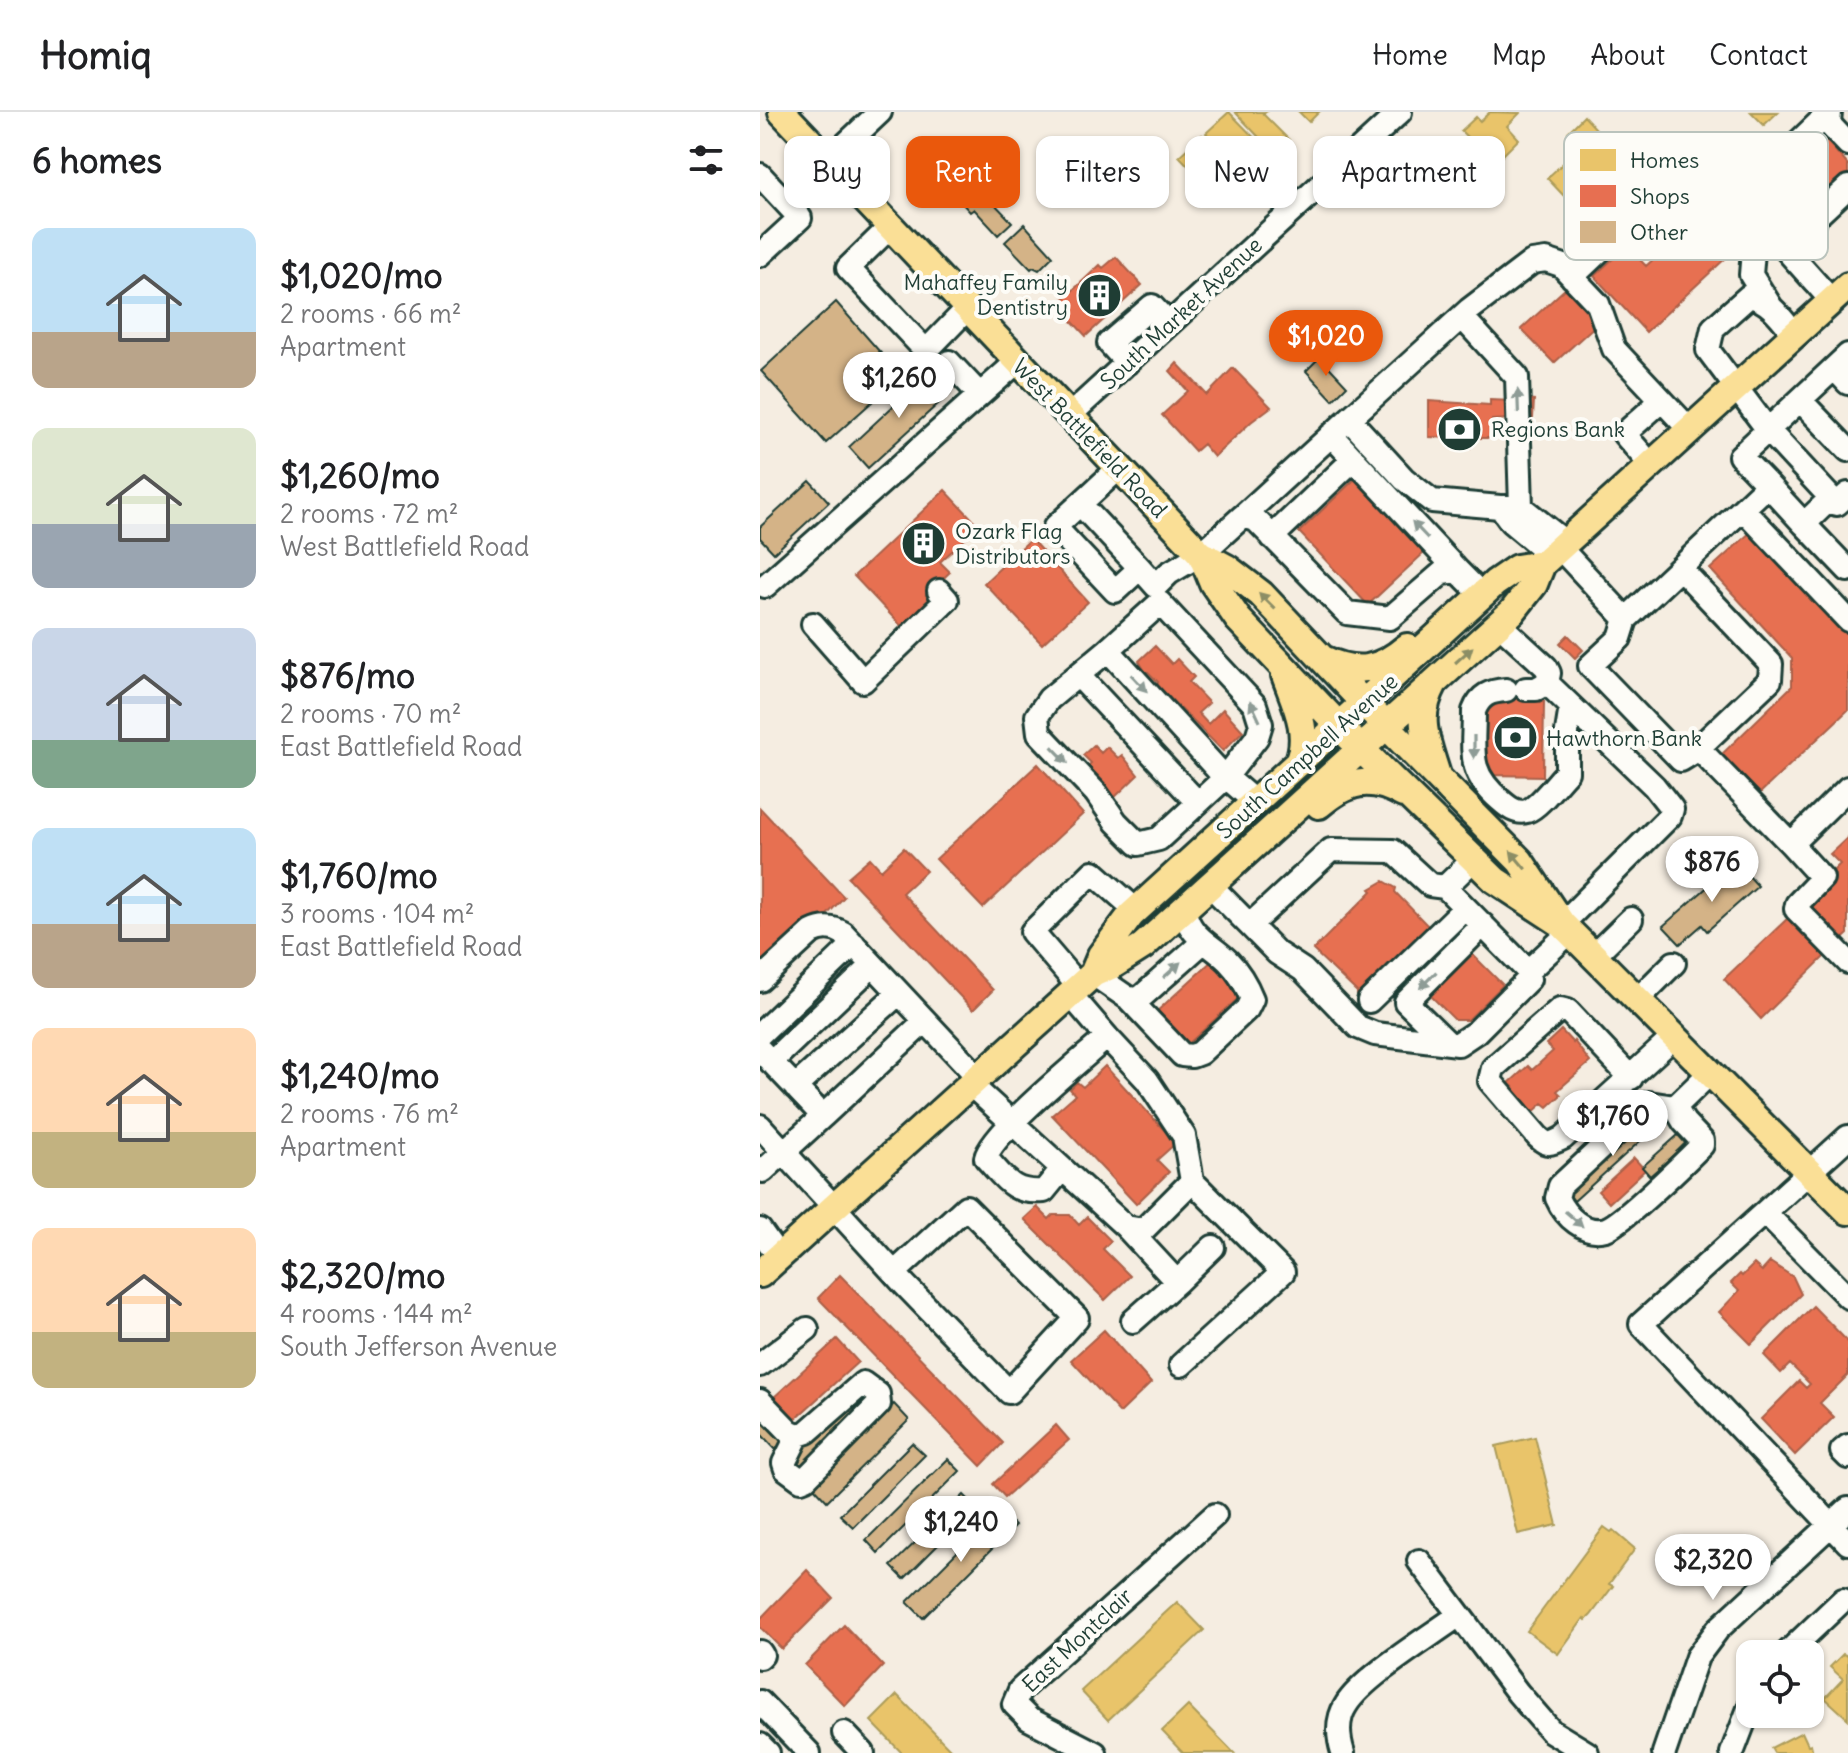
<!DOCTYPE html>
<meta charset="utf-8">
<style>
body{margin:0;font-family:Delius,sans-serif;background:#f2f2f2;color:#202124;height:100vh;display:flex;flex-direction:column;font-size:30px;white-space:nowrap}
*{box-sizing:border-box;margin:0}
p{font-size:26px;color:#757577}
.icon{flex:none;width:44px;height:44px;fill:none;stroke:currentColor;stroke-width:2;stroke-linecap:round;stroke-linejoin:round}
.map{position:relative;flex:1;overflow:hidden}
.drawer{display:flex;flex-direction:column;background:#fff;width:760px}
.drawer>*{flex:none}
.guide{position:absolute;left:24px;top:24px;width:760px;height:72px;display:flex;gap:16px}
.buttons{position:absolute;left:976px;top:1528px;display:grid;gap:16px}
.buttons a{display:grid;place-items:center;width:88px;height:88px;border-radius:16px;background:#fff;box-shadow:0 2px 6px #0004;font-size:40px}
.price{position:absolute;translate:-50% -68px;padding:0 18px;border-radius:28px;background:#fff;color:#222;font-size:26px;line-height:52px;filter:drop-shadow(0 2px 4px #0008)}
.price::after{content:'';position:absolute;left:50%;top:48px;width:24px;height:18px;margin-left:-12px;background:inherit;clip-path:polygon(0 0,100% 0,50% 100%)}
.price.selected{background:#ea580c;color:#fff}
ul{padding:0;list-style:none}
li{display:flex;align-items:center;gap:24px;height:200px;padding:0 32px}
li span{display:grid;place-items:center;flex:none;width:224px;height:160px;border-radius:16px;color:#555}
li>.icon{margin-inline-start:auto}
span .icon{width:96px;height:96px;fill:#fffc;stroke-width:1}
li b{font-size:34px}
h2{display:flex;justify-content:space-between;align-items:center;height:96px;padding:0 32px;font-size:34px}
.pill{padding:0 28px;border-radius:16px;background:#fff;box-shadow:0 2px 6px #0004;font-size:28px;line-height:72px}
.pill.selected{background:#ea580c;color:#fff}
header{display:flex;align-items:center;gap:48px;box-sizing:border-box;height:112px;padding:0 40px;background:#fff;border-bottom:2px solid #e0e0e0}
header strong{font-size:38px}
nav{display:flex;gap:44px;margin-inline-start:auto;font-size:28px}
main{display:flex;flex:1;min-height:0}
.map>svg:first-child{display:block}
.homes{fill:#e9c46a;stroke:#ac9c5a;stroke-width:2}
.shops{fill:#e76f51;stroke:#ab6048;stroke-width:2}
.building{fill:#d4b387;stroke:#1f3d34;stroke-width:2}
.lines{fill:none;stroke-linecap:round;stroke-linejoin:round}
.minor-casing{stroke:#1f3d34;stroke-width:28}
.major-casing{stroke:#1f3d34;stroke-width:32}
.minor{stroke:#fdfcf7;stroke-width:22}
.major{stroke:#fadf96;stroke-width:26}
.oneway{fill:#8e9c96}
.oneway2{fill:#8c8e65}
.labels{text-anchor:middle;stroke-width:8;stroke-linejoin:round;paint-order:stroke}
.poi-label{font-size:22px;fill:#1f3d34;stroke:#fdfcf7;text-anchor:start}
.street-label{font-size:22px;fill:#1f3d34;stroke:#fdfcf7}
.key{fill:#fdfcf7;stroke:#bac3bc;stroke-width:2}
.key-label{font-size:22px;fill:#1f3d34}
</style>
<header>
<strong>Homiq</strong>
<nav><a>Home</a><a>Map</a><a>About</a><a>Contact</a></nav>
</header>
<main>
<section class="drawer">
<h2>6 homes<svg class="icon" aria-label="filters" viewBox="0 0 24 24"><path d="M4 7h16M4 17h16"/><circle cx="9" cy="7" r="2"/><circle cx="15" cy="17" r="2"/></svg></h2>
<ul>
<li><span style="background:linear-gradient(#bfe0f5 65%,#b9a48a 0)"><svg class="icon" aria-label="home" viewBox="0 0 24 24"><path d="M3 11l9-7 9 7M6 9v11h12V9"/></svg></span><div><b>$1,020/mo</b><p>2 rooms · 66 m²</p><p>Apartment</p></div></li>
<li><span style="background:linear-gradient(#dfe7d0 60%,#9aa5b1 0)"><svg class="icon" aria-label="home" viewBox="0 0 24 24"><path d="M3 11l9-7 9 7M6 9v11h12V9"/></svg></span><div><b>$1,260/mo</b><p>2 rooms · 72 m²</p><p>West Battlefield Road</p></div></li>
<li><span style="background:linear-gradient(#c9d6e8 70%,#7fa58c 0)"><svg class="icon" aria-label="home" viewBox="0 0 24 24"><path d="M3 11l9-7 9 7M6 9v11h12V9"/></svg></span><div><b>$876/mo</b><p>2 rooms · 70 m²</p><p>East Battlefield Road</p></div></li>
<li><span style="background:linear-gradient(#bfe0f5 60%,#b9a48a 0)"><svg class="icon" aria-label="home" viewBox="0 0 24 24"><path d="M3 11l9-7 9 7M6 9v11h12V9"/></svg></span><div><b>$1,760/mo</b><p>3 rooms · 104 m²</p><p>East Battlefield Road</p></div></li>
<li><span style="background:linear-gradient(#ffd9b3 65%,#c2b280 0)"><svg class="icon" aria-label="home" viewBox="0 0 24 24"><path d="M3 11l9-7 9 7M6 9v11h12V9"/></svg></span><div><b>$1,240/mo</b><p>2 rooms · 76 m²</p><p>Apartment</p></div></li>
<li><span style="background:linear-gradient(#ffd9b3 65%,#c2b280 0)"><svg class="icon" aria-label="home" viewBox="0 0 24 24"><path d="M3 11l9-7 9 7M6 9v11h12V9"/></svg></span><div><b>$2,320/mo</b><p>4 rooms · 144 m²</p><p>South Jefferson Avenue</p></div></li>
</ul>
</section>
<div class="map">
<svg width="1088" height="1641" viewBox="0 0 1088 1641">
<rect width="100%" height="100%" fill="#f5ede1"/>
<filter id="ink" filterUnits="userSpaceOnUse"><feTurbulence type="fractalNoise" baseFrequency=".0125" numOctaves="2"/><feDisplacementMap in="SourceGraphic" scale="16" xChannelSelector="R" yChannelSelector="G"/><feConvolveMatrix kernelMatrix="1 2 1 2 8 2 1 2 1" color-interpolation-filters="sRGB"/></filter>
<g filter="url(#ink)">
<!-- homes -->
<path class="homes" d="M469,0L513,45L498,59L471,31L463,39L446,21Z
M475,0H506L503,2L529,28L515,42Z
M539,0H559L549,10Z
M730,0L760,1L747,14L759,27L734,52L701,19L716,5L720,9Z
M991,0H1018L1004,13Z
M824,4L837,18L821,34L808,20Z
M442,23L460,42L452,50L478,77L464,91L419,44Z
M810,45L826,63L804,84L787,66Z
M775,1325L797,1413L758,1422L736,1334Z
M844,1415L851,1420L853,1418L875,1437L849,1472L853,1474L831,1503L826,1508L824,1506L798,1542L767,1519Z
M417,1490L444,1518L348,1608L321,1579Z
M1083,1542L1088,1544V1607L1065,1586L1083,1567L1070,1555Z
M137,1583L194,1641H142L111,1609Z
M428,1594L474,1641H423L402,1619Z
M1042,1620L1048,1633L1051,1632L1053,1641H1014L1011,1636Z"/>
<!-- shops -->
<path class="shops" d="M1065,27L1088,53V66L1022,126L994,96Z
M949,96L981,132L886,220L834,164L867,134L886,154Z
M356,145L382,173L326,224L297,193L340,153L343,156Z
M806,176L838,211L794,251L761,217Z
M417,251L447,283L473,256L511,295L491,310L454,345L443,332L435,339L402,303L428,279L410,259Z
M756,286L774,288L773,306L732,308L731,326H711L710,336H693L692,326L669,325V289L730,293V288L754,289Z
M596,366L665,440L608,493L539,420Z
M185,378L219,414L180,450L190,460L166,483L174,492L146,519L94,464Z
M992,419L1088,522V598L998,683L961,643L1032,574V546L950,457Z
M271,427L328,490L282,532L224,471Z
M808,523L823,538L815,546L800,531Z
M395,534L412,552L417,547L434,565L429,570L449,591L438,601L448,612L463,597L483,619L463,639L404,580L401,583L393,574L398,570L388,560L386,561L379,549Z
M746,572L767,573L766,589L784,590L783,664L725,663L727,589Z
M334,633L341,641L347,635L358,646L362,643L378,663L354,686L336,667L337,665L328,654L331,651L323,643Z
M278,652L323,702L223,796L176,747Z
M0,696L84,785L67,803L49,811L0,852Z
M1088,725V822L1078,831L1044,796L1074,768L1069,763L1080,752L1070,742Z
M144,736L166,759L142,781L233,878L213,898L88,765L110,746L121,758Z
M624,769L636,776L635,780L672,818L609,897L597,898V880L553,838L612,779L610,777Z
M1029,805L1066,843L1001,907L964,867Z
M705,835L743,873L708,908H695L671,884L670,869Z
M454,847L484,881L426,934L395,901Z
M801,918L813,931L814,929L830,950L797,979L801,983L788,995L783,991L771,1002L749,978L753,975L749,971L768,954L772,958L793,939L786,932Z
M345,954L416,1031L397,1048L409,1060L376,1092L292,1003L315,983L310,977L317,970L323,975Z
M874,1046L885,1058L849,1091L838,1079Z
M277,1095L289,1107L293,1103H310L319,1113L327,1105L351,1129L343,1137L370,1164L345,1188L264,1107Z
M1010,1150L1033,1165L1041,1182L991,1232L959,1200L979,1179L971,1171L980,1162L982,1164L994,1152L1002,1159Z
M80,1163L243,1331L221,1354L58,1186Z
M1053,1194L1088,1230V1263L1060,1291L1074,1305L1035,1343L1001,1307L1039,1269L1046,1276L1050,1272L1030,1252L1021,1261L1004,1243Z
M344,1218L391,1271L360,1301L311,1248Z
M77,1227L98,1250L34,1308L13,1286Z
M296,1313L309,1328L245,1385L233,1372Z
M47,1458L73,1486L22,1537L0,1515V1507Z
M84,1513L123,1554L85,1594L45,1553Z"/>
<!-- building -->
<path class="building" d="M210,58L231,81L228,85L252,110L238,123L214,97L210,100L189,77Z
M264,112L293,144L279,158L273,155L271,157L245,130Z
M76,190L141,264L66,331L1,259Z
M560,245L587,274L573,288L546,259Z
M170,260L190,281L108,356L89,335Z
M50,369L69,390L14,441L0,426V415Z
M976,750L998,774L947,819L942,813L920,832L903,814Z
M892,1002L900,1011L814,1089L806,1080Z
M918,1023L926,1032L890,1064L882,1055Z
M100,1278L110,1289L39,1360L28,1350Z
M134,1292L149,1308L67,1389L52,1373Z
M0,1301L29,1330L18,1340L0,1321Z
M152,1331L165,1343L93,1415L80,1403Z
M188,1347L200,1359L118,1441L106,1428Z
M204,1383L216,1395L144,1467L131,1454Z
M239,1398L255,1414L163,1506L147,1490Z"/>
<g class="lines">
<defs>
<path id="minor" d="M1070,0L1069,12L1088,32
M68,49L120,0
M0,63L40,106L0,143
M130,115L88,156L166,239L207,197
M1029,141L981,85L1070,0
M812,165L851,128L935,80L993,139L991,163L1011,195
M1072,189L1029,141L1028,131L1088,75
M702,205L757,265L761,395
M1035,223C1022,207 1010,188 989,184L953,216L948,238L1008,318L1071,386L1077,392L1088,382
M189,250L220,283
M367,251L349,231L392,194L409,212
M1074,256L1088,271
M1040,288L1088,338
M309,304L640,0
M589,307L709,198L772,150L786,148L801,153L838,192L854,237L930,318
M571,323L698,459
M891,353L864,322L902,288
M1008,373L1044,412
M1071,386L1044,412L1088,458
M320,392L380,456L355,479L295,415L359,356
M983,397L1088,508
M483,404L589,307L644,367L672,389L740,395
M512,425L594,347
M800,436L866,507L1008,373L980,344L1088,243
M792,444L751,410L740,395H761L806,431
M380,456L396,474L409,461L441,442L483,404L496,408L587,501L630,506L682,461L698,459L722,483
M5,474L257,250
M866,507L860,526L830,554L921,648L934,640L1010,568L1011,552L920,456
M53,512L103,569L187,488L179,479
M739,512L786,555L789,561L787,571
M348,538L289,587L277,604L279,621L336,681L356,710L378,732L399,727L466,665L497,625L501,612L495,593L400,491L348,538L457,657L495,690
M318,563L438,691
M787,571L894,674L912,697L910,704L802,812
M766,577H776L787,571
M746,578C730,579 720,583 714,599C714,639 706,659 740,688C748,695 756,702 767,699C779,695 798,669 807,660V620L811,595
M938,636L1031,732
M1088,676L1031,732L1062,766L1037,792L1036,797L1088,850
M450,773L517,841L543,858L598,915L615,922L698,932L716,920L769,867L768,859L810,820
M685,775L713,748
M490,813L571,738L633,739L670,773L685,775L768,859
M833,844L871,807
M333,862L368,886L379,887L443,830
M0,868L52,820C62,815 73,815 83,821L218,965
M319,875L272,820L333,760L377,799
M310,882L347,925
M368,886L422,943L432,944L440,941L487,897L492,887C486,872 480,861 468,849C451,832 426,823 425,796
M877,888L914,851
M609,889L705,796
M0,922L94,832
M687,930L646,890L723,813
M0,938L63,1004L165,909
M11,950L113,853
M871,966L808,899L800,897L733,956L730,969L778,1025C787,1034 791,1032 803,1026L914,925
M210,972L366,1115L383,1118L432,1069L424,1024L387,968L347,925C324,946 231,1021 226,1046C246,1068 253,1082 284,1079L302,1057
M35,975L139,881
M915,995L924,1010L942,1029V1033C926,1049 863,1111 846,1117C824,1123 805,1104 797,1086L800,1074L889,991L915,995L950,961
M0,1014L145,1173L249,1280L317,1206L206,1095L134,1161
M1088,1025L881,1212L1088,1431
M0,1056L3,1059L63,1004
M1005,1101L1088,1185
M366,1115L417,1170L453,1135
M0,1118L19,1145
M373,1209L417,1170
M0,1253L47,1217
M421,1253L523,1160L432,1069
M103,1271L118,1282L119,1292L46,1366L41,1368L26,1357L24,1351L38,1323L47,1320Z
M0,1289L29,1319L38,1323
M1088,1334L1082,1339L1088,1345
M659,1449L758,1581L791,1619L827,1641
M0,1540L2,1543L0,1545
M1026,1542L1083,1488
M0,1590L49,1641
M84,1621L103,1641
M0,1633L8,1641
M335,1641L269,1607L254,1592L260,1578L455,1403
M583,1641C578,1625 576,1608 586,1593C603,1565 671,1524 699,1503
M904,1641L937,1545L958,1517L1088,1397
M972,1641L990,1594"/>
<path id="major" d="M22,0L441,442L467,456L501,482L604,591L760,749L802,812
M441,442L453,471L478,507L601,637L735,768L802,812L1088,1099
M563,547C597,563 619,559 647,535
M525,563C535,591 551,621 538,651
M674,571C655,606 666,627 677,663
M559,693C587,669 610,663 643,682
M333,862L341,843L371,803L735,471L757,456L782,452
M0,1162L333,862L353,853L383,834L752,500L774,472L782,452L1088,174"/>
</defs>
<!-- minor casing -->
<use href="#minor" class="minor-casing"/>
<!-- major casing -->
<use href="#major" class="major-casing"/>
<!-- minor -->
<use href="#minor" class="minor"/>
<!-- major -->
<use href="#major" class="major"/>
</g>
<!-- one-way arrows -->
<defs><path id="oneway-solid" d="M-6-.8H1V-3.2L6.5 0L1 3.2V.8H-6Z" transform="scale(2)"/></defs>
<g class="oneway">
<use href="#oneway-solid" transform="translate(758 289) rotate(-92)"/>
<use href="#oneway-solid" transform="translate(660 418) rotate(-133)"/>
<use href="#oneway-solid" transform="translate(379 571) rotate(47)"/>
<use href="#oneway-solid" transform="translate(495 599) rotate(-115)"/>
<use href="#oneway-solid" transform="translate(714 635) rotate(90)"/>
<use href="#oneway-solid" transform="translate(300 643) rotate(46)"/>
<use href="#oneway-solid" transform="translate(412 858) rotate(-42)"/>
<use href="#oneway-solid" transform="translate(668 868) rotate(135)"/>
<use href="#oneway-solid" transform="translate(814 1107) rotate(41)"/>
</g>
<g class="oneway2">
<use href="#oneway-solid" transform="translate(507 489) rotate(-135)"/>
<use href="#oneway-solid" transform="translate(704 543) rotate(-42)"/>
<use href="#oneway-solid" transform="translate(758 748) rotate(-130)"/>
</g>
</g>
<!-- icons -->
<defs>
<symbol id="building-disc" viewBox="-11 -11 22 22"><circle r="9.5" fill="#1f3d34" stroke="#fdfcf7"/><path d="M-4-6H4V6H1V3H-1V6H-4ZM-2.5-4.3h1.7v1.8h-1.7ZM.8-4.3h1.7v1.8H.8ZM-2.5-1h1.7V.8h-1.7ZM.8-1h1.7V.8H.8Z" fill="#fff"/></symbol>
<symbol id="bank-disc" viewBox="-11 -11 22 22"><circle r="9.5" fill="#1f3d34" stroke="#fdfcf7"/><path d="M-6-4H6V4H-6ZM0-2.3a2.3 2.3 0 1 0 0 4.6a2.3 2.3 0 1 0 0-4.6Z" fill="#fff"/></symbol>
</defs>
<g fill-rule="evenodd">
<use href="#building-disc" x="314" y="158" width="51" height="51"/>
<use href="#bank-disc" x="674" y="292" width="51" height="51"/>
<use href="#building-disc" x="138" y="406" width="51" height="51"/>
<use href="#bank-disc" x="730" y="600" width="51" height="51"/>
</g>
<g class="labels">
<!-- poi labels -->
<g class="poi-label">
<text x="308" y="178" text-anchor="end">Mahaffey Family<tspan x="308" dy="25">Dentistry</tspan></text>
<text x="731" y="325">Regions Bank</text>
<text x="195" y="427">Ozark Flag<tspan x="195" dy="25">Distributors</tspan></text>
<text x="786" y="634">Hawthorn Bank</text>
</g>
<!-- street labels -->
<g class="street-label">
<text transform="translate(421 201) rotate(-43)" y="8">South Market Avenue</text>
<text transform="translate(330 326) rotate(46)" y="8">West Battlefield Road</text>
<text transform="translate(547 644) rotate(-42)" y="8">South Campbell Avenue</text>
<text transform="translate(317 1528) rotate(-43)" y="8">East Montclair</text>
</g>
</g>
<!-- legend -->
<rect x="804" y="20" width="264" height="128" rx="12" class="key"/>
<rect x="820" y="37" width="36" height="22" fill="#e9c46a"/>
<rect x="820" y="73" width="36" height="22" fill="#e76f51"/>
<rect x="820" y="109" width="36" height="22" fill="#d4b387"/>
<g class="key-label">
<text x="870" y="56">Homes</text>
<text x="870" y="92">Shops</text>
<text x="870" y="128">Other</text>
</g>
</svg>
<div class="buttons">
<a><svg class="icon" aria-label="locate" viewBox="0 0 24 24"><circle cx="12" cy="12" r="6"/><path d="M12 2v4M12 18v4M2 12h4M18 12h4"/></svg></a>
</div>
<b class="price selected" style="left:566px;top:266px">$1,020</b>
<b class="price" style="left:139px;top:308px">$1,260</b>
<b class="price" style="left:952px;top:792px">$876</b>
<b class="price" style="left:853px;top:1046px">$1,760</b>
<b class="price" style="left:201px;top:1452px">$1,240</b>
<b class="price" style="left:953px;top:1490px">$2,320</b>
<div class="guide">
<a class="pill">Buy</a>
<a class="pill selected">Rent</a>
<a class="pill">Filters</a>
<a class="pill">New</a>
<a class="pill">Apartment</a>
</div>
</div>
</main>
